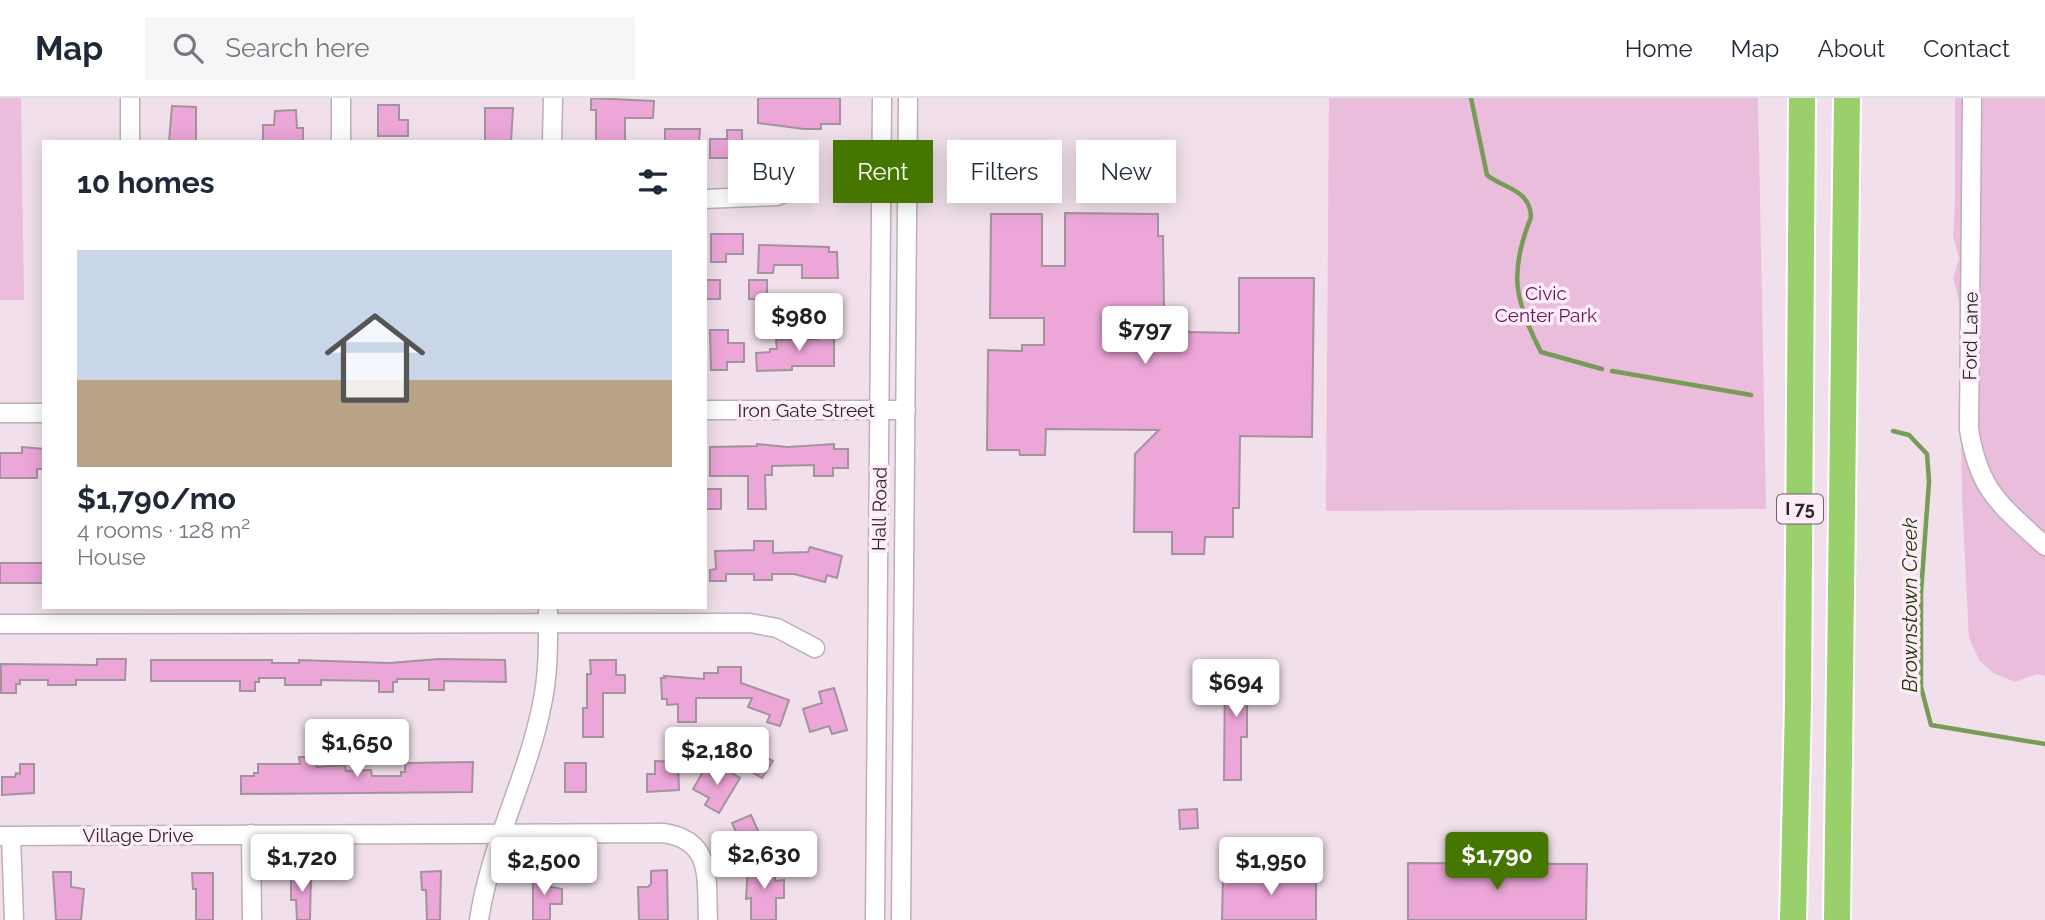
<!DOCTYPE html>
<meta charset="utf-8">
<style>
body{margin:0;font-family:Raleway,sans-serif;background:#f6f6f7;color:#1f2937;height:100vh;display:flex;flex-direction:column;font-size:26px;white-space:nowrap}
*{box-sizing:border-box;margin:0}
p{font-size:23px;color:#747a83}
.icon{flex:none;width:38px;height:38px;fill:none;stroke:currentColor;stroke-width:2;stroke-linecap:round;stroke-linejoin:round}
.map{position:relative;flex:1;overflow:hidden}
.sheet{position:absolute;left:42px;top:42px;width:665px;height:469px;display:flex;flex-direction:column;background:#fff;border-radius:0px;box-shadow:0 4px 18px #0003}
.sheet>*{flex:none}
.guide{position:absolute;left:728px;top:42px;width:665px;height:63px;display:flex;gap:14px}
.price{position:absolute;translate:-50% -60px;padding:0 16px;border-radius:7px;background:#fff;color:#222;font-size:23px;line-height:46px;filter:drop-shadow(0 2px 4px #0008)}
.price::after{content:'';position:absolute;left:50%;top:42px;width:21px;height:16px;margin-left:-10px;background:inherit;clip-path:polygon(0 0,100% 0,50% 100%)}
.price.on{background:#457600;color:#fff}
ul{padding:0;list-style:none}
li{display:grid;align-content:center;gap:14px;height:371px;padding:0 35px}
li+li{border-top:2px solid #e0e1e3}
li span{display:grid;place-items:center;height:217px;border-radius:0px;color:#555}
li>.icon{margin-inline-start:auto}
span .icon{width:126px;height:126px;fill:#fffc;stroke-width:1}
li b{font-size:30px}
h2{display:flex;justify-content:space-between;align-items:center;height:84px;padding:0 35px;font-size:30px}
.chip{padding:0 24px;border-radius:0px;background:#fff;box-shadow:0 4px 18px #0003;font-size:24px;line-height:63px}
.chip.on{background:#457600;color:#fff}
header{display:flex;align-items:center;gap:42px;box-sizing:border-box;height:98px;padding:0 35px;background:#fff;border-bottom:2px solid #e0e1e3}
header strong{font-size:33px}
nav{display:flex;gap:38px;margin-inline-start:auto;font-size:24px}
.search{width:490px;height:63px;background:#f6f6f7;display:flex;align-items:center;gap:18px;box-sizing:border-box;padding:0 24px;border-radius:0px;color:#747a83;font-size:26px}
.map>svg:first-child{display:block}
.green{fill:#e9bddb}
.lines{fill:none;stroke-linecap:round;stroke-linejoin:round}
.stream{stroke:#769c57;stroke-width:4.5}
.building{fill:#eca6d8;stroke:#a3939d;stroke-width:2}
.minor-casing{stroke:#beaeb9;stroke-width:21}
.highway-casing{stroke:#fff;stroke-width:30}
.minor{stroke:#fff;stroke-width:18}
.highway{stroke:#99d06c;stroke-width:26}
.labels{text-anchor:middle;stroke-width:7;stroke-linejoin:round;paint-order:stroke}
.shield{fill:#feedf8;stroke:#6b6168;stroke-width:2}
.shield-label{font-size:18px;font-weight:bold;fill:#2c252a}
.park-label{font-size:19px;fill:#651455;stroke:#feedf8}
.street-label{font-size:19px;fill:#2c252a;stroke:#feedf8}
.water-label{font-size:21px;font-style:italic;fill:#1e3703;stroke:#feedf8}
</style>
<header>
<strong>Map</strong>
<div class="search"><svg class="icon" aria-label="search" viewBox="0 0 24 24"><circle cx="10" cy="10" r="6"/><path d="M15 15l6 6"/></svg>Search here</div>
<nav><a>Home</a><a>Map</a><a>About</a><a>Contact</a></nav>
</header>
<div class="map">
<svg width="2045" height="822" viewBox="0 0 2045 822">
<rect width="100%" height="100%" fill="#f1e0eb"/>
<!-- green -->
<path class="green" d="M0,0H21L24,202H0Z
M1329,0H1758L1766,411L1326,413Z
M1955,0H2045V578L2037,576L2015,584L1993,575L1979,562L1969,540L1962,400L1959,203L1953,180L1959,161L1953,138L1955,104Z"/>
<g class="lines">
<!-- stream -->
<path class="stream" d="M1471,0L1487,77C1504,91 1530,91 1531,119C1509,174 1514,202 1541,254L1602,271
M1612,273L1751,297
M1893,333L1909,337L1927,356L1929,383L1921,495V589L1931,627L2045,646"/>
</g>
<!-- building -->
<path class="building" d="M591,0L654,3L653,20H625V44H596V12H591Z
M758,0H840V26H821V31H804L758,25Z
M378,7H399V22H408V38H378Z
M172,8L196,9V44H169Z
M485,10H513L511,44H485Z
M296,12L297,30H303V44H263V27H274L275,13Z
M665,31H700L699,44H665Z
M727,32H742V60H710V41H727Z
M1065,115L1158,116V138H1163L1164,208L1189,234L1239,235V180H1314L1312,339L1240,338L1239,410H1233V439H1205L1204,456H1172V434H1134L1135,356L1159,332L1046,331L1045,357H1020L1019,352H987L988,252L1022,253V247H1044V220H990L991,116H1042V168H1065Z
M711,136H743V156H726V164H711Z
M759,147L829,149V154H837L838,180H802V167H774L773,175H758Z
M705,182H720V201H705Z
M749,182H767V202L749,201Z
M710,232H728V245H744V264H727V272H711Z
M819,232H834V268H792V272L757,273L756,255L770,254V251H777L776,242L819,241Z
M757,346L788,349L834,346V351H848V370H833V378H814V367L772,368V377H765L766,411H748V378H710V349L757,348Z
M22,349L44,351V371H37V380H0V355H22Z
M705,391H721V411H705Z
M754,443H773V455L808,454L810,449L842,458L837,480L827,477L825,484L794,476H772V482H754V476H726V483H710V472L716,471L715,453L754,452Z
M0,465H44V485H0Z
M97,561H126L125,582H76V587H48V582H20V586H16V595H1V566L97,567Z
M439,561L505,562L506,584L444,583V592H429V581H397V584H393V594H379V583L321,582V587H285V580H259V584H255V593H240V583H151V562H272V565H299V562L389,565Z
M590,562H616V577H625V595H603V639H583V610H587V576H591Z
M718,569H741V585L789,602L780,628L767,624L770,617L748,609L752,600H696V624H678V606L667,607V601H662L661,580H665L664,578L704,581V575H718Z
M1225,574L1255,575V606H1247V639H1241V682H1224Z
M834,590L847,632L832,636L829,628L810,634L803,611L822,605L819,594Z
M753,652L773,663L762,680L743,669Z
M299,659H317V669L345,667L346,673L371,672L372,678H401V674H405V665L473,664L472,694L241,696V678H254V675H258V666H300Z
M655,663L678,664L679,692L647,694V676H655Z
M565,665H586V694H565Z
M20,666H34V695L2,697V679H15L16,675L20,676Z
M717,666L740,680L719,715L705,707L709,700L693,691L704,672L711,676Z
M1197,711L1198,730L1180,731L1179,712Z
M751,717L763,744L744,752L732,725Z
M1408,765L1587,766L1586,822H1408Z
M775,766V783L784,782V800H776V822H751V800L746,801L748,767Z
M667,772L668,822H639L638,789H648L651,786V773Z
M1273,772L1316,773V822H1222L1223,778L1273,779Z
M441,773L440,822H427L426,792H422L421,774Z
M53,774H71V789L84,791L81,822H56Z
M291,774H311L310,822H297L296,802H291Z
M192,775H213V822H196V791H193Z
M533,775H547V788L562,791V806H550V822H533Z"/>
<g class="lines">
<defs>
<path id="minor" d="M1972,0L1969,331C1979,394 2001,407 2045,448
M130,44V0
M341,44V0
M552,44L553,0
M705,101L777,98L798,89
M705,312H906
M0,315H44
M0,526L750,525L777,530L815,550
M251,736L252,822
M0,738L663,735C714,742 706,782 708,822
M11,738L14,822
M479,822C490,747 528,679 542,606C549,574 548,541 548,509
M875,822L882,0
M901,822L908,0"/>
<path id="highway" d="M1793,822L1798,606L1802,0
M1837,822L1847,0"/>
</defs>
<!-- minor casing -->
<use href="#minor" class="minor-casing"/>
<!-- highway casing -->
<use href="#highway" class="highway-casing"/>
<!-- minor -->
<use href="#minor" class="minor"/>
<!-- highway -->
<use href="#highway" class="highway"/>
</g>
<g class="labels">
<!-- shield labels -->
<rect class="shield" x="1777" y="396.5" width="46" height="29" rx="5"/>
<g class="shield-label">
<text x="1800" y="417">I 75</text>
</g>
<!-- park labels -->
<g class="park-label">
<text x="1546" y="202">Civic<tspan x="1546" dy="22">Center Park</tspan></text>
</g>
<!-- street labels -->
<g class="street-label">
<text transform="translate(1970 238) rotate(-89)" y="7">Ford Lane</text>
<text x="806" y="319">Iron Gate Street</text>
<text transform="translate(879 411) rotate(-89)" y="7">Hall Road</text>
<text x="138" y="744">Village Drive</text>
</g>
<!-- water labels -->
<g class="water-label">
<text transform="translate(1910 507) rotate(-90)" y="7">Brownstown Creek</text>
</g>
</g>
</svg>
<b class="price" style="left:799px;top:255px">$980</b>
<b class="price" style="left:1145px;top:268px">$797</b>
<b class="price" style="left:1236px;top:621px">$694</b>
<b class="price" style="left:357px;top:681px">$1,650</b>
<b class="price" style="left:717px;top:689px">$2,180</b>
<b class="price" style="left:764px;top:793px">$2,630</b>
<b class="price on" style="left:1497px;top:794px">$1,790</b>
<b class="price" style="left:302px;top:796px">$1,720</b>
<b class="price" style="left:544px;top:799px">$2,500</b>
<b class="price" style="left:1271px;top:799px">$1,950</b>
<div class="guide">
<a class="chip">Buy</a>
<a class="chip on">Rent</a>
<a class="chip">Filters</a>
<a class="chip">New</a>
</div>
<section class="sheet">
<h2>10 homes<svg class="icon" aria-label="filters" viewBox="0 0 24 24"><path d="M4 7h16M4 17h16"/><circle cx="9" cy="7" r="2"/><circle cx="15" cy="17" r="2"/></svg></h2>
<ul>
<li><span style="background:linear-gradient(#c9d6e8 60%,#b9a48a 0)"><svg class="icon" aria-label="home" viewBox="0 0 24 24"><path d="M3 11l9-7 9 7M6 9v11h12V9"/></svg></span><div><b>$1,790/mo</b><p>4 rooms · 128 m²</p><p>House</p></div></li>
</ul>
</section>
</div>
